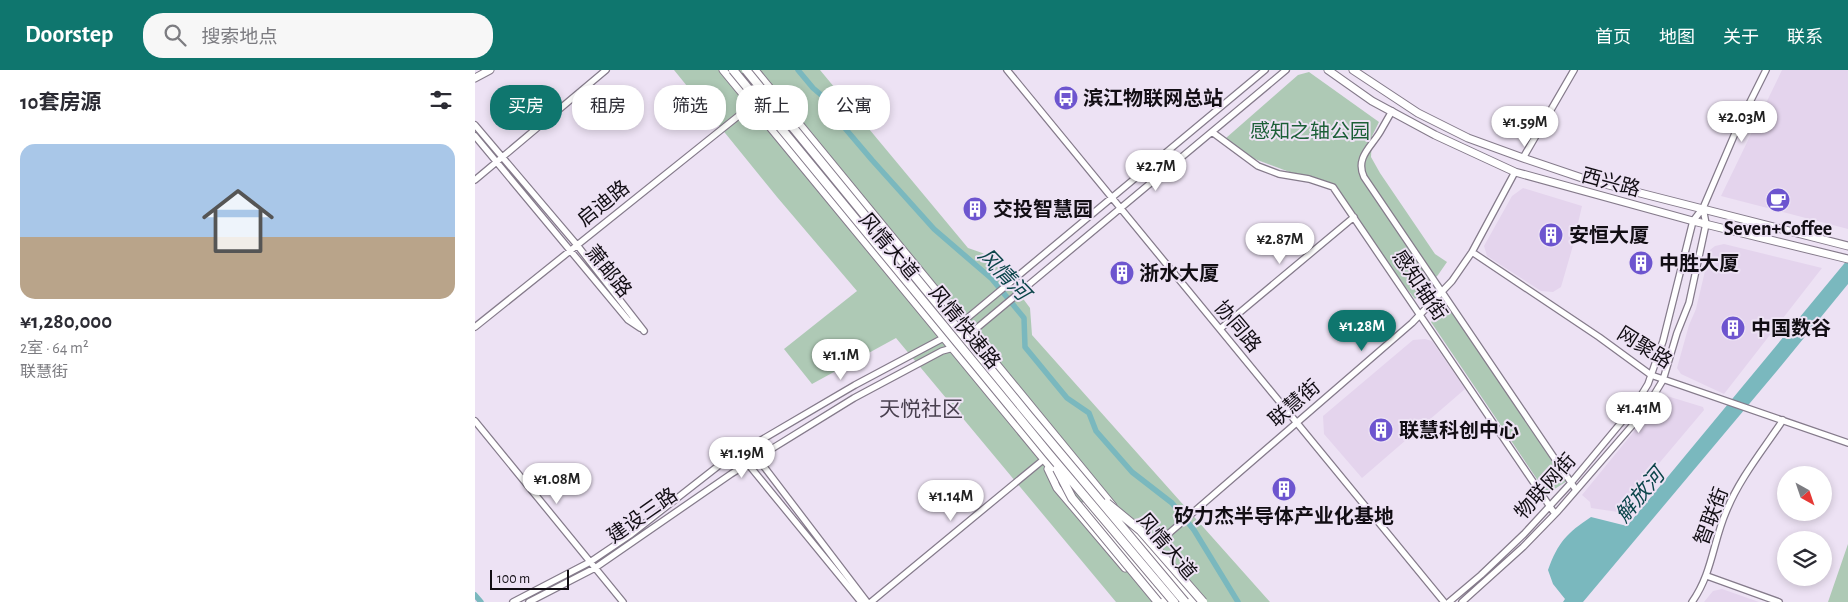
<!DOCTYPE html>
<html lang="zh">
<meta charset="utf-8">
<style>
body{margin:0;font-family:"Alegreya Sans","Noto Sans SC",sans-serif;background:#f7f7f7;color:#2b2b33;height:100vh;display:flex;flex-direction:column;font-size:19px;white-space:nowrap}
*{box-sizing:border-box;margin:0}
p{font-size:16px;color:#7c7c81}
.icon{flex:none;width:28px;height:28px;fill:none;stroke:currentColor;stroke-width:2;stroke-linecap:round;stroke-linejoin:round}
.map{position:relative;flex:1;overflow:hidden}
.sheet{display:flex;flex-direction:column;background:#fff;width:475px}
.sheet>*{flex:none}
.hud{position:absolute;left:15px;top:15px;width:475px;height:45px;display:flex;gap:10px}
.needle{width:32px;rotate:140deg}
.tools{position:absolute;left:1302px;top:396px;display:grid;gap:10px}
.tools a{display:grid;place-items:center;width:55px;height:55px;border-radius:50%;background:#fff;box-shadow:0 2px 8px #0003;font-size:25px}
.scale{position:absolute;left:15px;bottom:12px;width:79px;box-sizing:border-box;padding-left:5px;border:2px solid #120e14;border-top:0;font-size:14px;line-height:18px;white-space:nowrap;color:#120e14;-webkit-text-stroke:4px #ede2f4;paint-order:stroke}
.price{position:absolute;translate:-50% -42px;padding:0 11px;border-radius:18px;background:#fff;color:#222;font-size:16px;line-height:32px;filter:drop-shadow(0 1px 2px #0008)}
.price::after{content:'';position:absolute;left:50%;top:30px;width:15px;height:11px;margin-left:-8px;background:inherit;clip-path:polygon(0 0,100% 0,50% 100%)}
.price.selected{background:#0f766e;color:#fff}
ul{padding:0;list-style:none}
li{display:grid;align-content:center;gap:10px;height:265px;padding:0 20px}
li+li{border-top:1px solid #e1e1e2}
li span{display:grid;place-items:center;height:155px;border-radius:15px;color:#555}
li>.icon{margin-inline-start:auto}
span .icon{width:90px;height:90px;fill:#fffc;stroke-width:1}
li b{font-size:21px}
h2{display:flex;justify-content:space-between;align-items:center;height:60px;padding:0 20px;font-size:21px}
.tag{padding:0 18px;border-radius:20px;background:#fff;box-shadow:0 2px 8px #0003;font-size:18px;line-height:45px}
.tag.selected{background:#0f766e;color:#fff}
header{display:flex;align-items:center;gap:30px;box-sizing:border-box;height:70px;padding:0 25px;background:#0f766e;color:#fff}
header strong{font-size:24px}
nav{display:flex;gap:28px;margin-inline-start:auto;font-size:18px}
.search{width:350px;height:45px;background:#f7f7f7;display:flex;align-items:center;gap:12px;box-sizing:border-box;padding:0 18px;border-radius:20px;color:#7c7c81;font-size:19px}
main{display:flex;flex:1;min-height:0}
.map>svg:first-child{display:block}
.built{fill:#e4d4ed}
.green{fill:#aec9b5}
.water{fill:#7ab8be}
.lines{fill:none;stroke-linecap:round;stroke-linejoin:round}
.canal{stroke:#7ab8be;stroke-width:5.5}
.minor-casing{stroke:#857b8b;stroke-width:8}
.major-casing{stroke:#857b8b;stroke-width:9}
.minor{stroke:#fff;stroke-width:5.5}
.major{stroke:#fff;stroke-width:7}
.highway-bridge-casing{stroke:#857b8b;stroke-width:10;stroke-linecap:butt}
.highway-bridge{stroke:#fff;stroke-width:8}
.labels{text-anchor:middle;stroke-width:4;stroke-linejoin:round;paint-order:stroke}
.poi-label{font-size:20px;font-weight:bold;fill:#120e14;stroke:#ede2f4;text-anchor:start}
.park-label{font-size:20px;fill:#1c5f37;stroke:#ede2f4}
.street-label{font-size:20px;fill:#120e14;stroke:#ede2f4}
.water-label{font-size:21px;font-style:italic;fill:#0b454a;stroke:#ede2f4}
.neighbourhood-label{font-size:21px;fill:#49404f;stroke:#ede2f4}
</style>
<header>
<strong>Doorstep</strong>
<div class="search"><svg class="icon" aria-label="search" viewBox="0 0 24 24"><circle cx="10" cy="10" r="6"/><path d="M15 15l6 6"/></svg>搜索地点</div>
<nav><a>首页</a><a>地图</a><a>关于</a><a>联系</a></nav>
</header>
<main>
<section class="sheet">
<h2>10套房源<svg class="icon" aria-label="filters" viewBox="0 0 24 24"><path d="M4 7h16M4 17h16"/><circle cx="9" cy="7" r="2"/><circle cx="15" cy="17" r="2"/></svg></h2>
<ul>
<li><span style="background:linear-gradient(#a9c7e8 60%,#b9a48a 0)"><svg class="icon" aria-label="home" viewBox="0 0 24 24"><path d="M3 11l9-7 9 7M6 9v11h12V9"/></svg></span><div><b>¥1,280,000</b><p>2室 · 64 m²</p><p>联慧街</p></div></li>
</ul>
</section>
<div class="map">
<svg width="1373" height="532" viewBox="0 0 1373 532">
<rect width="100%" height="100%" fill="#ede2f4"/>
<!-- built -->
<path class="built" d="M1307,0H1373V159L1246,126Z
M1048,118L1107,136L1097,179L1086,217L1078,222L1066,221L1012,186L1009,176L1037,126Z
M1249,174L1347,198L1249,324L1206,304L1202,298L1214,255L1221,239L1235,180L1240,176Z
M950,269L957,271L990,319L887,408L849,364L848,346L938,270Z
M1192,326L1228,337L1229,340L1143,442L1116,438L1115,432L1107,425L1187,327Z
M1247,519L1284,532H1229L1238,521Z"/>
<!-- green -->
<path class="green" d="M199,0H345L493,178L516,186L555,238L557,265L795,532H641L421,268L337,314L309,279L382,221L302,127Z
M834,2L904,52L897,66L896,87L905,103L960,184L972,192L963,205L940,229L876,148L855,117L769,85L751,68L823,5Z
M973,236L1092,411L1072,424L956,252Z
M1373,474V532H1353Z"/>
<!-- water -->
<path class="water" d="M1373,189V214L1306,296L1108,532H1088L1090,529L1078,514L1073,500C1083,472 1092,463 1116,447L1152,456Z"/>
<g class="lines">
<!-- canal -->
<path class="canal" d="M323,0L338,18L352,30L357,43L397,90L459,159L517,209L549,248L550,277L592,328L614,343L621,361L657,402L697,433L719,460L763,532
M0,525L6,532"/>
<defs>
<path id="minor" d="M532,0L969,532
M917,41C913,48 909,55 905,62C896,77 880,88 889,107L1101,420
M0,55L102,175L169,261
M737,62L783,96L804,104L834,109L858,117L1080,444
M0,66L153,250L165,258
M1048,88L1099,0
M0,110L131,0
M997,182L1124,267L1176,305L1373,373
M484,255L790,0
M0,257L277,35
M745,259L879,147
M0,351L148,532
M274,377L392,532
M264,383L386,532
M677,478L937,253L977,211L997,182L1040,102
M1232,506L1304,532
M38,532L115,492L155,465L247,393L380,315L472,266
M54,532L120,498L256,404L379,328L467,281L478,278L811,0
M396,532L568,390
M974,532L1006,505L1049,464L1095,414L1159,337L1173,314L1188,271L1218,151L1228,138L1264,54L1291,0
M987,532L1048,477L1083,441L1168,343L1188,310L1202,263L1214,233L1231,154L1228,138
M1217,532C1237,504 1238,472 1251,442C1264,409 1288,380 1308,350"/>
<path id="major" d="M248,0L585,409
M280,0L638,436
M853,0L897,31L960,65L1040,102L1218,151L1373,189
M878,0L943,43L993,68L1048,88L1110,109L1373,176
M0,8L15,0
M573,399L582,418L650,498
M608,436L690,532
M653,453L718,532"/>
</defs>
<!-- minor casing -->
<use href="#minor" class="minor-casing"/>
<!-- major casing -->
<use href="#major" class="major-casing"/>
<!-- minor -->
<use href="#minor" class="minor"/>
<!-- major -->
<use href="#major" class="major"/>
<defs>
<path id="highway-bridge" d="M258,0L574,384L699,532
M271,0L554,346L710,532
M582,399L597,428L683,532
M632,433L666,461L728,532"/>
</defs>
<!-- highway-bridge casing -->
<use href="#highway-bridge" class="highway-bridge-casing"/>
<!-- highway-bridge -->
<use href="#highway-bridge" class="highway-bridge"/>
</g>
<!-- icons -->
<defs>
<symbol id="bus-disc" viewBox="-11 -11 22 22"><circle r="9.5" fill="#6d55cf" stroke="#ede2f4"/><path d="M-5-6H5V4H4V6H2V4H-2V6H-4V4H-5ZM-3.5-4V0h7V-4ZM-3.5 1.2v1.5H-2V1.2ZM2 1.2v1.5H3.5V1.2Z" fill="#fff"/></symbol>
<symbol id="cafe-disc" viewBox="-11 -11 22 22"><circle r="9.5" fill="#6d55cf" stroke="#ede2f4"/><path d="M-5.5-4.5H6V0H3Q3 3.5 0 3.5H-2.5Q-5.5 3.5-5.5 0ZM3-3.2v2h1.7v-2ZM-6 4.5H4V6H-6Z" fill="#fff"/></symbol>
<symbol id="building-disc" viewBox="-11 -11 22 22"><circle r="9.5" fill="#6d55cf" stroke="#ede2f4"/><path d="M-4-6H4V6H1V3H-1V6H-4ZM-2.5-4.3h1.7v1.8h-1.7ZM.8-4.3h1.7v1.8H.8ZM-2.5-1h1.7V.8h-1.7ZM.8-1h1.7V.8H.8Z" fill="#fff"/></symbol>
</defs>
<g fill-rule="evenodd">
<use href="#bus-disc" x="577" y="14" width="28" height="28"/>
<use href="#cafe-disc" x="1289" y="116" width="28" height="28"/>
<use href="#building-disc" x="486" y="125" width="28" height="28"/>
<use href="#building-disc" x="1062" y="151" width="28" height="28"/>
<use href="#building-disc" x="1152" y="179" width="28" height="28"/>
<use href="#building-disc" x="633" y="189" width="28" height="28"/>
<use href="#building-disc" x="1244" y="244" width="28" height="28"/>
<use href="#building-disc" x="892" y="346" width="28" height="28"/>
<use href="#building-disc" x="795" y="405" width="28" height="28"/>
</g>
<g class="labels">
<!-- poi labels -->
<g class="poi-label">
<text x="608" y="35">滨江物联网总站</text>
<text x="518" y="146">交投智慧园</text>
<text x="1303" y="165" text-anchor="middle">Seven+Coffee</text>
<text x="1094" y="172">安恒大厦</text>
<text x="1184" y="200">中胜大厦</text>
<text x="664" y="210">浙水大厦</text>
<text x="1276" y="265">中国数谷</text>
<text x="924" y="367">联慧科创中心</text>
<text x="809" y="453" text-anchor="middle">矽力杰半导体产业化基地</text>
</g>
<!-- park labels -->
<g class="park-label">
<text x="835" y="68">感知之轴公园</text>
</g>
<!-- street labels -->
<g class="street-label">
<text transform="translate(1136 112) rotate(15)" y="7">西兴路</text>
<text transform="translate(128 133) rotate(-39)" y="7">启迪路</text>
<text transform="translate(414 176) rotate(50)" y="7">风情大道</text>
<text transform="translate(134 201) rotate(51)" y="7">萧邮路</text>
<text transform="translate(945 215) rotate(56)" y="7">感知轴街</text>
<text transform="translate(763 256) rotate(50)" y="7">协同路</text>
<text transform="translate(490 257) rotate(51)" y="7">风情快速路</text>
<text transform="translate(1170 277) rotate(32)" y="7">网聚路</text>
<text transform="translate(819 333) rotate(-41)" y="7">联慧街</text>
<text transform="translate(1070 416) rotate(-48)" y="7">物联网街</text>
<text transform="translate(167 445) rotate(-35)" y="7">建设三路</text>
<text transform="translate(1236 446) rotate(-69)" y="7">智联街</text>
<text transform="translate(692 476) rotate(50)" y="7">风情大道</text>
</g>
<!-- water labels -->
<g class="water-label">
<text transform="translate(529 204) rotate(46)" y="7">风情河</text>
<text transform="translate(1165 425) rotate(-50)" y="7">解放河</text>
</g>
<!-- neighbourhood labels -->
<g class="neighbourhood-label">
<text x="446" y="346">天悦社区</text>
</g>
</g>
</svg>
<div class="tools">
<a><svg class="needle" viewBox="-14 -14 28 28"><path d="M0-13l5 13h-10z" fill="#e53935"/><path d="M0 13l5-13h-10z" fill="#7c7c81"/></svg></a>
<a><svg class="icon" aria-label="layers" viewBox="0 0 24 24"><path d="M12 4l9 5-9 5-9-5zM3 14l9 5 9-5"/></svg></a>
</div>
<div class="scale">100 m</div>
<b class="price" style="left:1267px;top:73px">¥2.03M</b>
<b class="price" style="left:1050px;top:78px">¥1.59M</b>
<b class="price" style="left:681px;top:122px">¥2.7M</b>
<b class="price" style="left:805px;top:195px">¥2.87M</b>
<b class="price selected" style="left:887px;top:282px">¥1.28M</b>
<b class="price" style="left:366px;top:311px">¥1.1M</b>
<b class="price" style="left:1164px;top:364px">¥1.41M</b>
<b class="price" style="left:267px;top:409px">¥1.19M</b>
<b class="price" style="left:82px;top:435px">¥1.08M</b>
<b class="price" style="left:476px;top:452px">¥1.14M</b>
<div class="hud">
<a class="tag selected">买房</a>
<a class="tag">租房</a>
<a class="tag">筛选</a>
<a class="tag">新上</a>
<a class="tag">公寓</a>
</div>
</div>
</main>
